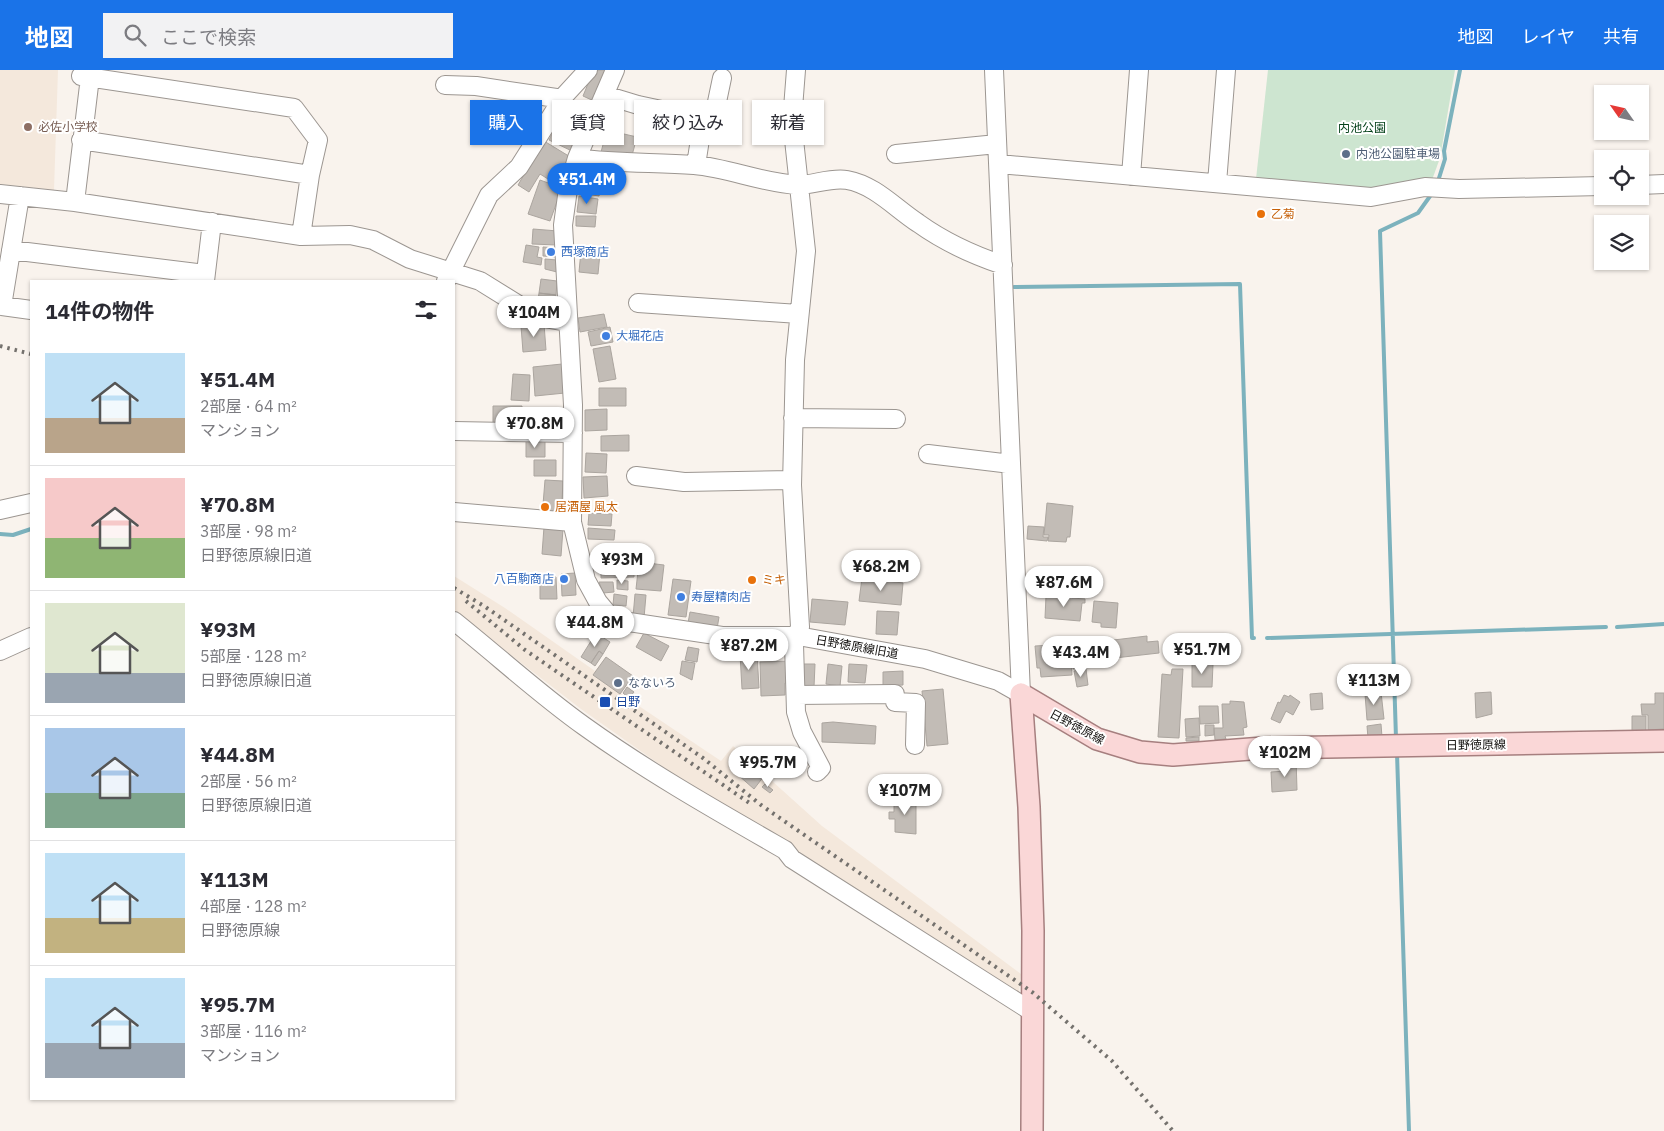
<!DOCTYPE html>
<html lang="ja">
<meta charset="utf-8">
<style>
body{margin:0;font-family:"IBM Plex Sans","Noto Sans JP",sans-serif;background:#f2f2f3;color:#2b2b33;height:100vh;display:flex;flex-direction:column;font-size:19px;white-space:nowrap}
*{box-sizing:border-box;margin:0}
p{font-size:16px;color:#7c7c81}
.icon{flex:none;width:28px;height:28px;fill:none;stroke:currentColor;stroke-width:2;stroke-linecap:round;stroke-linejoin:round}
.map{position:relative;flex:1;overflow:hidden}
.side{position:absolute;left:30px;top:210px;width:425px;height:820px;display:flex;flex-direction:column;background:#fff;border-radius:0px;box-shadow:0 1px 4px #0004}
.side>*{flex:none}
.hud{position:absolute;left:470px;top:30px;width:475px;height:45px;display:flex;gap:10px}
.needle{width:32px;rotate:304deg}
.controls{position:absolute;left:1594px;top:15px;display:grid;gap:10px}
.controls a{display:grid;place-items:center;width:55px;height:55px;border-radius:0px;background:#fff;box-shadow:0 1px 4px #0004;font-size:25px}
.price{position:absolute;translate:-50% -42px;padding:0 11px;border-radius:18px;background:#fff;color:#222;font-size:16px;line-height:32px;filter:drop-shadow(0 1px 2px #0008)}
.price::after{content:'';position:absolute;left:50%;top:30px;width:15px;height:11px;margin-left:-8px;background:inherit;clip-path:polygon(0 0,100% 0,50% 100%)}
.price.current{background:#1a73e8;color:#fff}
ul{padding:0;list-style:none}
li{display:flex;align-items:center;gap:15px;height:125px;padding:0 15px}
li+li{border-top:1px solid #e1e1e2}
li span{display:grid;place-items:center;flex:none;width:140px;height:100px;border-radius:0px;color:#555}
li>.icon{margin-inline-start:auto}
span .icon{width:60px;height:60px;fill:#fffc;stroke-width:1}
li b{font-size:21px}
h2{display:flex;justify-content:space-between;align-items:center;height:60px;padding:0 15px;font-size:21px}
.chip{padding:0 18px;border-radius:0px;background:#fff;box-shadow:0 1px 4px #0004;font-size:18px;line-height:45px}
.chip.current{background:#1a73e8;color:#fff}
header{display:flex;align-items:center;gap:30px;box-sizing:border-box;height:70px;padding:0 25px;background:#1a73e8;color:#fff}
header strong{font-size:24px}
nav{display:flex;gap:28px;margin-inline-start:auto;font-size:18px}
.search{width:350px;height:45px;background:#f2f2f3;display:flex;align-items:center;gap:12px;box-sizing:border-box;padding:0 18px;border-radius:0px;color:#7c7c81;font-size:19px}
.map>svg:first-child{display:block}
.built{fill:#f4e8dc}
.green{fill:#cde5d0}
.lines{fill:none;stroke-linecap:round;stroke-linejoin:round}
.stream{stroke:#7cb2bd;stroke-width:4}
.building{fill:#c2bcb6;stroke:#aba59f}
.minor-casing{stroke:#9c9691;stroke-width:20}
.major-casing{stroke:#a67f7f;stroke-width:24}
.minor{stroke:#fff;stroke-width:18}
.major{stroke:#fad7d7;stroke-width:21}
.rail{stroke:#74716d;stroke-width:4;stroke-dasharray:2.5 5;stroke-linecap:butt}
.education-dot{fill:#8d6e63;stroke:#fff;stroke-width:2}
.service-dot{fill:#5c6f8a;stroke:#fff;stroke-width:2}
.food-dot{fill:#e8710a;stroke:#fff;stroke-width:2}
.shop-dot{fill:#3f7fe0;stroke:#fff;stroke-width:2}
.transit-dot{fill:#1a4fb4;stroke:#fff;stroke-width:2}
.labels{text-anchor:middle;stroke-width:4;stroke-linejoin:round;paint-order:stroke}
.education-label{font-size:12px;fill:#785e54;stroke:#fff;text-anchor:start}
.park-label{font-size:12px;fill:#05411a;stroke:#fff}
.service-label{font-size:12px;fill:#4e5e75;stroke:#fff;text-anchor:start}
.food-label{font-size:12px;fill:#c56008;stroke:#fff;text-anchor:start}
.shop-label{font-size:12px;fill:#366cbe;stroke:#fff;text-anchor:start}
.street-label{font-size:12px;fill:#110f0d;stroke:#fff}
.transit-label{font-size:12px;fill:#164399;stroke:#fff;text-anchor:start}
</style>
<header>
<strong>地図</strong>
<div class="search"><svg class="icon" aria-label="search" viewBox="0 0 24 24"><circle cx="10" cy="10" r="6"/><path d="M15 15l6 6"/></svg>ここで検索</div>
<nav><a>地図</a><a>レイヤ</a><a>共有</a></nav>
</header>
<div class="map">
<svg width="1664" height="1061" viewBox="0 0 1664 1061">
<rect width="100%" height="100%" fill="#f9f3ed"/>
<!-- built -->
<path class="built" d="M0,0H58L54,120L0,114Z
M454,506L505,538L595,601L606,587L633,606L621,624L721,691L733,676L822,756L1021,904L1019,922L1014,923L686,713L581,639L454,541Z"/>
<!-- green -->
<path class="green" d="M1268,0H1455L1440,88L1432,110L1375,119L1256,109Z"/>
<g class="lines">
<!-- stream -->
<path class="stream" d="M1439,108L1445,89L1444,81L1460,0
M1014,217L1240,214L1252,568H1254
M0,464L13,465L31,459
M1617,557L1664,554
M1267,568L1606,557
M1396,668L1380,161L1418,143L1433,122
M1397,683L1409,1061"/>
</g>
<!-- building -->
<path class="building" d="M596,0H609L596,32L583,26L592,4Z
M572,32L591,40L584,58L565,51Z
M558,50L566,54L561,63L554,59Z
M570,53L584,58L580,71L565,65Z
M611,61L637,67L631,89L600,86L605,67Z
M553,62L578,74L574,82L549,70Z
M544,71L572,88L556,114L540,104L529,122L518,115Z
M585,97L604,101L599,126L580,123Z
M540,110L562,118L550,151L528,144Z
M579,126L598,129L596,144L577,142Z
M576,146H596L595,157L576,156Z
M533,159L558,161L557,175L532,174Z
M526,175L539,177L537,187L542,188L541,195L523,192Z
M543,177L558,178L557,187L543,186Z
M581,181L600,183L598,204L579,202Z
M545,189L557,190V202L545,199Z
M541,209L557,211L556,225L539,223Z
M539,223L556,225L554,232L538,230Z
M542,234L557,237L556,245L541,242Z
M604,244L607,257L580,262L578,248Z
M544,254L546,280L523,282L521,256Z
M610,257L613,272L591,276L588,262Z
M610,276L616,309L599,312L593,279Z
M562,294L565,323L535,326L533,297Z
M513,304L530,305L529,331L511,330Z
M599,318H626V336H599Z
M493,336H522V354H493Z
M607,339V360L585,361V340Z
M629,365V381H601V366Z
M526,370H545V387H526Z
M586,383L607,384L606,403L585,402Z
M534,390H556V406H534Z
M607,406L608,426L584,428L583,407Z
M545,410L563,411L561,449L542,447Z
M1047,433L1073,436L1070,467H1067L1066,472L1048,471L1049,465H1044Z
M589,443L612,444L611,456L588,455Z
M1028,456L1044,457L1043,467H1048L1047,471L1027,469Z
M544,457L563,459L561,486L542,484Z
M588,458L615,460L614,470L588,469Z
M634,487V507L601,508V489Z
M639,492L664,495L661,521L636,519Z
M575,503L576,525L562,526L561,504Z
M540,507H556L557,529H540Z
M862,508L903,513L901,535L859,531Z
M673,509L691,511L686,547L668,545Z
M617,510L628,511V520L617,519Z
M599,512H613L614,522L603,523Z
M614,524L627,526L626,536L613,535Z
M635,524L646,525L644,548L633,547Z
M1065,525L1073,526L1072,528L1085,529V533H1082L1080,551L1045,548L1046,526L1064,528Z
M812,529L848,532L845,555L810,552Z
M1094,531L1118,533L1116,558L1101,557V553L1092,552Z
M877,541L899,542L897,565L876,564Z
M690,542L719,547L717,559L688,553Z
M596,563L610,572L603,584L599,581L591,593L581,587Z
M644,563L669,576L661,591L636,577Z
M1147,566V572L1158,571L1159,583L1088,591L1089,597L1073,599L1072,575Z
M1070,574L1072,605L1041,607L1040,598H1037L1035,576Z
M688,577L699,579L697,592L685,590Z
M599,581L603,584L595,596L591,593Z
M757,583L759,618L742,619L740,584Z
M606,587L633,606L620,624L593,605Z
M682,591L695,593L692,610L680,604Z
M792,591L793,612L785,613V625L761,626L760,592Z
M802,594H815L814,617L801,616Z
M828,594L842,596L840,616L826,614Z
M849,594L867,595L865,613L848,612Z
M1192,594H1213L1212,617H1192Z
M1086,599L1088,615L1077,617L1074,601Z
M1172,599H1183L1179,668L1158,667L1162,604L1171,605Z
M903,601V615L883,616V602Z
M627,617L634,622L629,628L623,623Z
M943,619L948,674L927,676L922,621Z
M1381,622L1384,649L1367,650L1365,624Z
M1491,622L1492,644L1476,648L1475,623Z
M1322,623L1323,639L1311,640L1310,624Z
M1655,623H1664V659L1648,660V645H1642L1641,634H1655Z
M1284,625L1289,627L1290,625L1300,632L1293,645L1286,641L1280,653L1271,649L1278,632L1280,633Z
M1230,631L1244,632L1247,657L1243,658L1244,665L1225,666L1226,669L1215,670L1214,658H1223L1222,634H1230Z
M1199,636H1218L1219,653L1200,654Z
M1632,646H1646V661H1632Z
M1199,648L1200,666L1186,667L1185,649Z
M833,652L876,656L875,674L822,672V653Z
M1381,654L1382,667L1368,668L1367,656Z
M1205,655H1214V665L1205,666Z
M1199,667V671H1186V668Z
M1296,688L1297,720L1272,722L1271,702L1286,701V689Z
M736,689L745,697L748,694L764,706L754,719L729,697Z
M765,714L773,720L770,723L762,717Z
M894,730H916V764L895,762V749H889V742H894Z"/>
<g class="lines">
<defs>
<path id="minor" d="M615,0L577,88L568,119L563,155L573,335L572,452L586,510L598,532L608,544L629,552L722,566H798L925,589L998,611L1021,624
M796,0L792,51L806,181L795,290L792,415L800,557L794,574L796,642L802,662L821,698L817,702
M994,0L1021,624
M81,6L294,38L318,70L310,105L301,166
M445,15L476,16L563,29
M605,25L638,35L713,51L722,8
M81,70L310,105
M896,84L997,74
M577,88C616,94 655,92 694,95C729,98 762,113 798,115C814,115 831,107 847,110C875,115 895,138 918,153C943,171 973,185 1003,195
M999,94L1371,127L1425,117L1459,119L1602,116
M696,95L703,50
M1131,106L1139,0
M1217,113L1226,0
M1640,115L1664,114
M0,124L75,132L301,166L350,165L373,170L410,189L480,211L538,247L567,252
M20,126L2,236L31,240
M75,132L90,7
M11,180L205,204
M205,211L212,152
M446,211L489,125L519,97L564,26L588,0
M638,233L799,244
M793,348L896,349
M454,361L573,363
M928,384L1011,394
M636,406L684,412L792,410
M0,440L31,433
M454,442L572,452
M454,551C498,586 539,624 584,656C648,702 717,741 785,780L792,789L1031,941
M0,581L31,567
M796,625L895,624V632L916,633L915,675"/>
<path id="major" d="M1021,624L1097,669L1140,682L1173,685L1263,678L1664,671
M1021,624L1029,737L1033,861L1032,1061"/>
</defs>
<!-- minor casing -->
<use href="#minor" class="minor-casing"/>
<!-- major casing -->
<use href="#major" class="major-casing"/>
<!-- minor -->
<use href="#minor" class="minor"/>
<!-- major -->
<use href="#major" class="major"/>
<!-- rail -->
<path class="rail" d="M0,276L31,284
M454,518L484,536L703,688L761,735L1032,922L1112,991L1173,1061
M466,531L525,580L751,734"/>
</g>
<!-- markers -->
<circle class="education-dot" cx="28" cy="57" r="5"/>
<g class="service-dot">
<circle cx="1346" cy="84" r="5"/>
<circle cx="618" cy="613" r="5"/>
</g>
<g class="food-dot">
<circle cx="1261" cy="144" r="5"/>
<circle cx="545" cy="437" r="5"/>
<circle cx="752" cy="510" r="5"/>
</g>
<g class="shop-dot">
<circle cx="551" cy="182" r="5"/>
<circle cx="606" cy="266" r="5"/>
<circle cx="564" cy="509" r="5"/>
<circle cx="681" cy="527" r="5"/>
</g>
<rect class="transit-dot" x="599" y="626" width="12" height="12" rx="2.5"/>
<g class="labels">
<!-- education labels -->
<g class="education-label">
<text x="38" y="61">必佐小学校</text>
</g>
<!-- park labels -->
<g class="park-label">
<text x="1362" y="62">内池公園</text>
</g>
<!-- service labels -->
<g class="service-label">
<text x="1356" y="88">内池公園駐車場</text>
<text x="628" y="617">なないろ</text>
</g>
<!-- food labels -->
<g class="food-label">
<text x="1271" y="148">乙菊</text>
<text x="555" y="441">居酒屋 風太</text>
<text x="762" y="514">ミキ</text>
</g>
<!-- shop labels -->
<g class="shop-label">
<text x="561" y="186">西塚商店</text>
<text x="616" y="270">大堀花店</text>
<text x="554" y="513" text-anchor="end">八百駒商店</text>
<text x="691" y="531">寿屋精肉店</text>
</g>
<!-- street labels -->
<g class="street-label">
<text transform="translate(857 577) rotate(10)" y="4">日野徳原線旧道</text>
<text transform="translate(1077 657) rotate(28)" y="4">日野徳原線</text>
<text transform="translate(1476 675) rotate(-1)" y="4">日野徳原線</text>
</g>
<!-- transit labels -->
<g class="transit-label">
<text x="616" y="636">日野</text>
</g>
</g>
</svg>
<div class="controls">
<a><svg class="needle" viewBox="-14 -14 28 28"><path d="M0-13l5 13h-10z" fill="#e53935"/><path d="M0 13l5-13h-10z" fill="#7c7c81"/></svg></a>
<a><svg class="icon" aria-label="locate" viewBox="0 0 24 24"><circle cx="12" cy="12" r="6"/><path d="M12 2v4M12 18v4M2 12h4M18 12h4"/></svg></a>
<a><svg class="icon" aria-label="layers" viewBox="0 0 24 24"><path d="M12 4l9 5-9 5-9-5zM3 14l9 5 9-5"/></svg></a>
</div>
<b class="price current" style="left:587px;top:135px">¥51.4M</b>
<b class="price" style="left:534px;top:268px">¥104M</b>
<b class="price" style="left:535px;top:379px">¥70.8M</b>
<b class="price" style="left:622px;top:515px">¥93M</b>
<b class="price" style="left:881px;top:522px">¥68.2M</b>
<b class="price" style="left:1064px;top:538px">¥87.6M</b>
<b class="price" style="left:595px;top:578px">¥44.8M</b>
<b class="price" style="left:749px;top:601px">¥87.2M</b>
<b class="price" style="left:1202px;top:605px">¥51.7M</b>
<b class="price" style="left:1081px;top:608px">¥43.4M</b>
<b class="price" style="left:1374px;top:636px">¥113M</b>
<b class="price" style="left:1285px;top:708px">¥102M</b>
<b class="price" style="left:768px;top:718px">¥95.7M</b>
<b class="price" style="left:905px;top:746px">¥107M</b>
<div class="hud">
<a class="chip current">購入</a>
<a class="chip">賃貸</a>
<a class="chip">絞り込み</a>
<a class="chip">新着</a>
</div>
<section class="side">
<h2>14件の物件<svg class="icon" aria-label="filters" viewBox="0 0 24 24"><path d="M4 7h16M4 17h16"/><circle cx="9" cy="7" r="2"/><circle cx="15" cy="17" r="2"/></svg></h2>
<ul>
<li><span style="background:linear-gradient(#bfe0f5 65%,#b9a48a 0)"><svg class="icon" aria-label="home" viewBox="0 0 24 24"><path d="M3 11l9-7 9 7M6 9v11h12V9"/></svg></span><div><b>¥51.4M</b><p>2部屋 · 64 m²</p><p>マンション</p></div></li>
<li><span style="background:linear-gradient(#f6c9c9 60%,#8fb573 0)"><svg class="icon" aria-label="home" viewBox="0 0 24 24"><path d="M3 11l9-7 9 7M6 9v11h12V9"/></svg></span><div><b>¥70.8M</b><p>3部屋 · 98 m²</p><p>日野徳原線旧道</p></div></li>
<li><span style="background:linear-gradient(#dfe7d0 70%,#9aa5b1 0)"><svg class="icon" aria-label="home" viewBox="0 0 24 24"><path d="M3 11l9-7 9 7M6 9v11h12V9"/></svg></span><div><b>¥93M</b><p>5部屋 · 128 m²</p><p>日野徳原線旧道</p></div></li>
<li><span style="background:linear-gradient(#a9c7e8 65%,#7fa58c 0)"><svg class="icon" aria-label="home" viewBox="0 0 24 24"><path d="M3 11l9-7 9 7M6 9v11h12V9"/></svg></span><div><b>¥44.8M</b><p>2部屋 · 56 m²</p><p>日野徳原線旧道</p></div></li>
<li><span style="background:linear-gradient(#bfe0f5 65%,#c2b280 0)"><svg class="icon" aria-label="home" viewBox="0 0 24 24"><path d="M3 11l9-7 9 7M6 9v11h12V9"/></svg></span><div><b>¥113M</b><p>4部屋 · 128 m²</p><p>日野徳原線</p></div></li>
<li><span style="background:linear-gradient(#bfe0f5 65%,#9aa5b1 0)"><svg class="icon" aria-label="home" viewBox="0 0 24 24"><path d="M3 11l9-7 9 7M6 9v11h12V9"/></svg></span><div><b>¥95.7M</b><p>3部屋 · 116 m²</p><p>マンション</p></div></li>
</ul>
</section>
</div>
